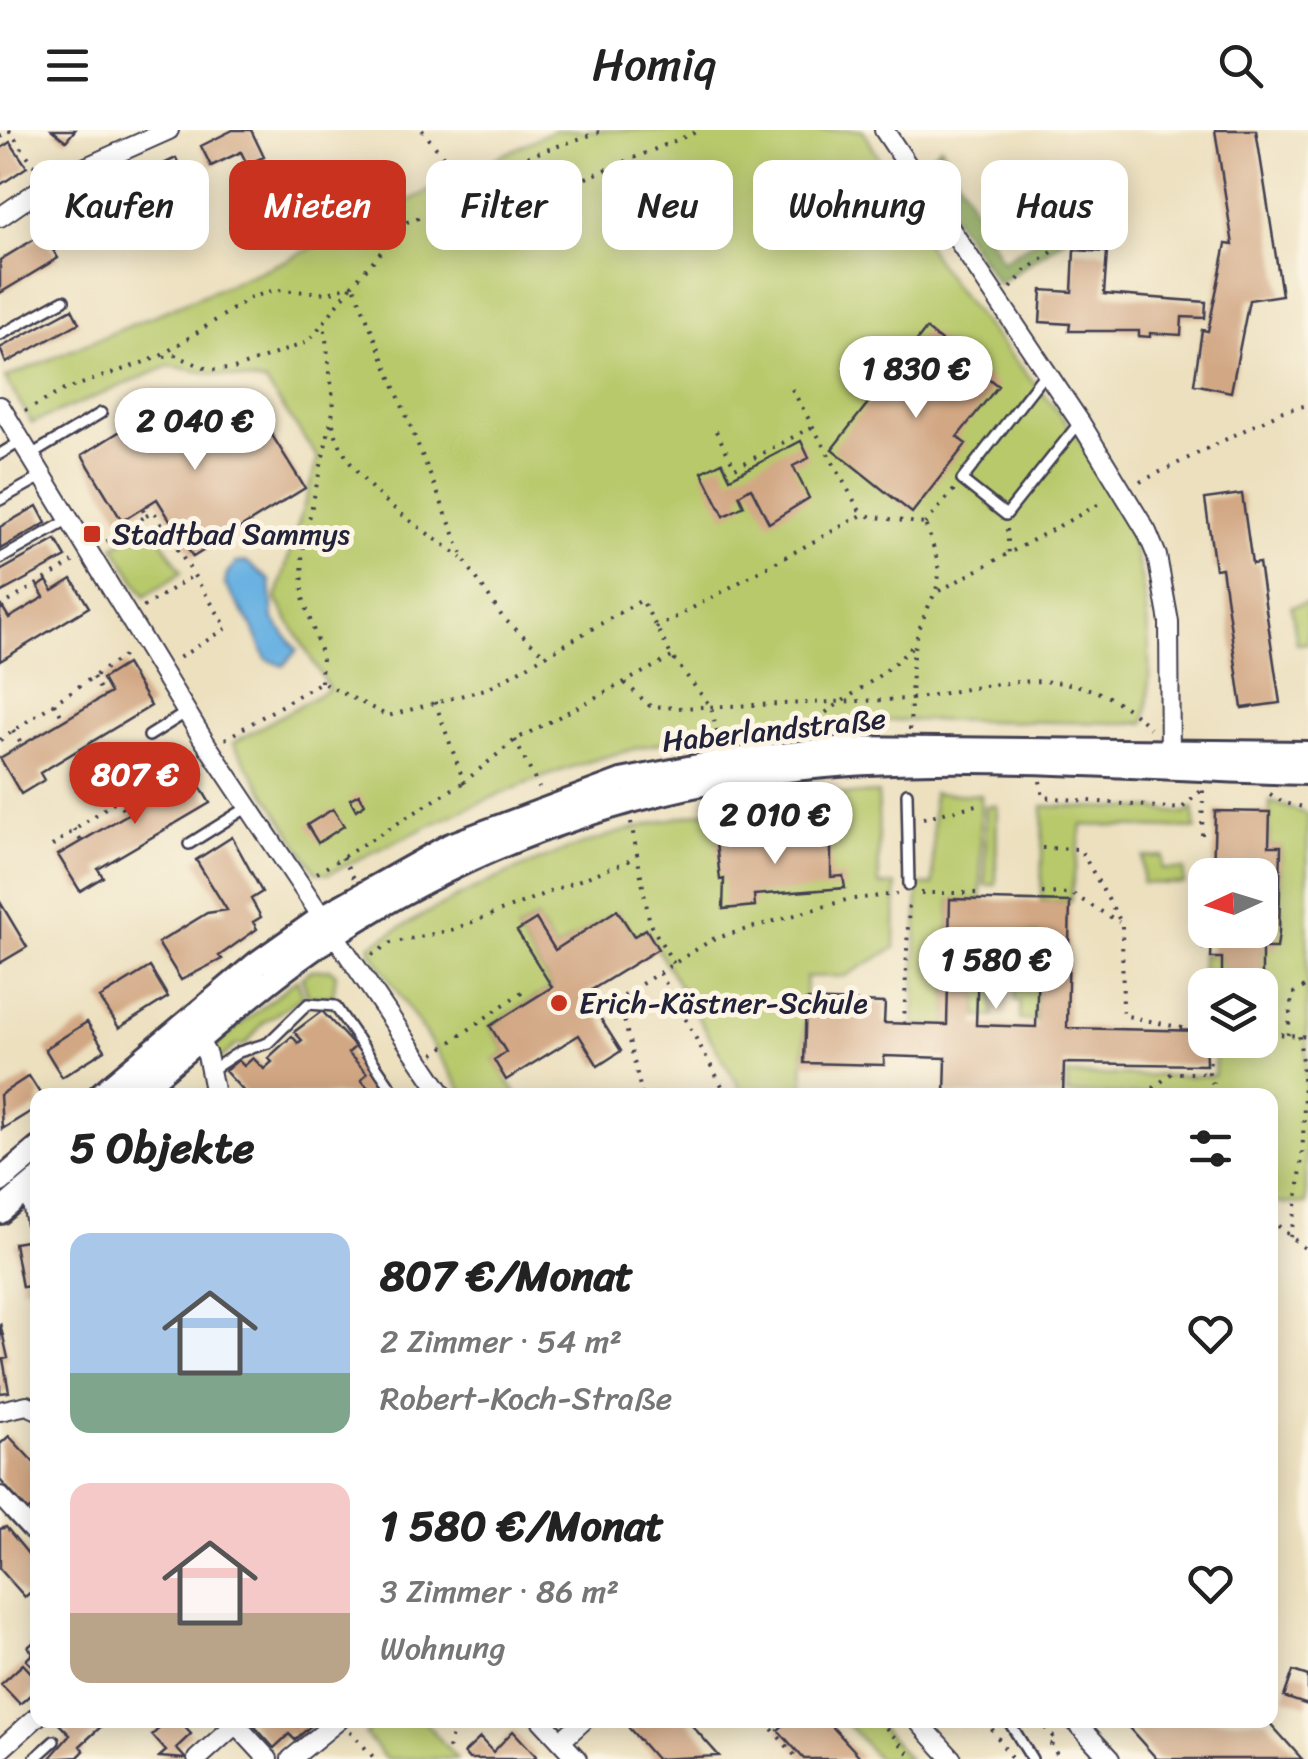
<!DOCTYPE html>
<html lang="de">
<meta charset="utf-8">
<style>
body{margin:0;font-family:Sriracha,sans-serif;background:#f6f6f6;color:#222;height:100vh;display:flex;flex-direction:column;font-size:38px;white-space:nowrap}
*{box-sizing:border-box;margin:0}
p{font-size:32px;color:#767676}
.icon{flex:none;width:55px;height:55px;fill:none;stroke:currentColor;stroke-width:2;stroke-linecap:round;stroke-linejoin:round}
.map{position:relative;flex:1;overflow:hidden}
.drawer{position:absolute;left:30px;top:958px;width:1248px;height:640px;display:flex;flex-direction:column;background:#fff;border-radius:20px;box-shadow:0 5px 25px #0003}
.drawer>*{flex:none}
.guide{position:absolute;left:30px;top:30px;width:1250px;height:90px;display:flex;gap:20px}
.needle{width:65px;rotate:266deg}
.buttons{position:absolute;left:1188px;top:728px;display:grid;gap:20px}
.buttons a{display:grid;place-items:center;width:90px;height:90px;border-radius:20px;background:#fff;box-shadow:0 5px 25px #0003;font-size:50px}
.price{position:absolute;translate:-50% -85px;padding:0 22px;border-radius:35px;background:#fff;color:#222;font-size:32px;line-height:65px;filter:drop-shadow(0 2px 5px #0008)}
.price::after{content:'';position:absolute;left:50%;top:60px;width:30px;height:22px;margin-left:-15px;background:inherit;clip-path:polygon(0 0,100% 0,50% 100%)}
.price.selected{background:#c8321e;color:#fff}
ul{padding:0;list-style:none}
li{display:flex;align-items:center;gap:30px;height:250px;padding:0 40px}
li span{display:grid;place-items:center;flex:none;width:280px;height:200px;border-radius:20px;color:#555}
li>.icon{margin-inline-start:auto}
span .icon{width:120px;height:120px;fill:#fffc;stroke-width:1}
li b{font-size:42px}
h2{display:flex;justify-content:space-between;align-items:center;height:120px;padding:0 40px;font-size:42px}
.pill{padding:0 35px;border-radius:20px;background:#fff;box-shadow:0 5px 25px #0003;font-size:35px;line-height:90px}
.pill.selected{background:#c8321e;color:#fff}
header{display:flex;justify-content:space-between;align-items:center;height:130px;padding:0 40px;background:#fff;font-size:45px;font-weight:600}
.map>svg:first-child{display:block}
.green{fill:#b8c96c;stroke:#6d7654;stroke-width:2.5}
.forest{fill:#92ad60;stroke:#5a684e;stroke-width:2.5}
.water{fill:#6bb2e2;stroke:#466a8e;stroke-width:2.5}
.building{fill:#d2a784;fill-rule:evenodd}
.lines{fill:none;stroke-linecap:round;stroke-linejoin:round}
.lane-casing{stroke:#403e4f;stroke-width:14}
.street-casing{stroke:#403e4f;stroke-width:22}
.secondary-casing{stroke:#403e4f;stroke-width:28}
.path{stroke:#403e4f;stroke-width:4;stroke-dasharray:2.5 8;stroke-linecap:butt}
.lane{stroke:#fff;stroke-width:9}
.street{stroke:#fff;stroke-width:18}
.secondary{stroke:#fff;stroke-width:22}
.poi-dot{fill:#c8321e;stroke:#fcf5e5;stroke-width:4}
.labels{text-anchor:middle;stroke-width:10;stroke-linejoin:round;paint-order:stroke}
.poi-label{font-size:30px;fill:#22223b;stroke:#fcf5e5;text-anchor:start}
.street-label{font-size:30px;fill:#22223b;stroke:#fcf5e5}
</style>
<header><svg class="icon" aria-label="menu" viewBox="0 0 24 24"><path d="M4 6h16M4 12h16M4 18h16"/></svg>Homiq<svg class="icon" aria-label="search" viewBox="0 0 24 24"><circle cx="10" cy="10" r="6"/><path d="M15 15l6 6"/></svg></header>
<div class="map">
<svg width="1308" height="1629" viewBox="0 0 1308 1629">
<rect width="100%" height="100%" fill="#fcf5e5"/>
<filter id="ink" filterUnits="userSpaceOnUse"><feTurbulence type="fractalNoise" baseFrequency=".01" numOctaves="2"/><feDisplacementMap in="SourceGraphic" scale="20" xChannelSelector="R" yChannelSelector="G"/><feConvolveMatrix kernelMatrix="1 2 1 2 8 2 1 2 1" color-interpolation-filters="sRGB"/></filter>
<filter id="wash" filterUnits="userSpaceOnUse"><feTurbulence type="fractalNoise" baseFrequency=".0048" numOctaves="4" result="noise"/><feDisplacementMap in="SourceGraphic" scale="40" xChannelSelector="R" yChannelSelector="G"/><feGaussianBlur stdDeviation="2.25" result="paint"/><feColorMatrix in="noise" values="0 0 0 0 0 0 0 0 0 0 0 0 0 0 0 0 0 1.4 0 .05"/><feComposite in="paint" operator="in"/></filter>
<g filter="url(#wash)">
<rect width="100%" height="100%" fill="#ece0bf"/>
<!-- green -->
<path class="green" d="M554,0H863C894,53 922,115 960,164C1013,233 1081,296 1119,376C1147,437 1155,528 1145,593C967,593 789,577 615,624C515,651 421,700 328,744L316,742L233,613L329,559L276,469L318,328L266,253L169,236L32,293L5,248L287,130Z
M151,393L182,442L145,466L114,416Z
M1308,473V513L1297,514L1291,476Z
M878,663L879,755H896L895,818L845,846L806,847L803,965H744L646,800L634,806L617,781L555,820L536,789L517,801L552,857L490,896L506,922L494,930L517,965H465L371,821V815C535,716 686,669 878,663Z
M933,663L981,665V770H950L947,895L914,894L918,755H933Z
M1270,672L1308,684L1306,1074L1270,1073V965L1067,964V945L1214,946L1216,910H1260V855H1205V888H1201L1202,824L1222,828V844L1261,845L1262,818L1279,803L1281,717L1269,716Z
M986,676H997L996,755H985Z
M1043,676L1157,679L1185,684L1193,678L1196,699L1082,695L1070,772L1041,771Z
M1163,726L1162,739L1184,740V754L1142,753L1143,727Z
M979,802H993L994,887H977Z
M1018,803H1039L1036,891L1020,890V871H1015Z
M330,839L336,844L333,867L308,866L302,847L311,840Z
M297,849L303,866L263,893L245,915H236L219,930L213,917Z
M381,1590H423L457,1629H386L365,1604Z
M844,1590H874L909,1629H878Z"/>
<!-- forest -->
<path class="forest" d="M941,16L1002,131L1062,94L1066,108L998,154L919,37Z"/>
<!-- water -->
<path class="water" d="M247,432L270,451L273,489L297,520L283,536L266,529L253,497L225,455L227,443L236,433Z"/>
<g id="blocks">
<!-- building -->
<path class="building" d="M52,0H75L66,11Z
M233,0H251L264,27L247,34L241,22L211,36L201,16Z
M1215,0H1256L1282,165L1249,170L1231,262L1194,254L1202,200L1208,201L1226,114L1233,115Z
M10,12L27,37L0,55V19Z
M176,28L193,65L181,71L173,54L144,69L134,48Z
M108,58L119,80L78,99L68,78Z
M43,104L58,128L0,163V130Z
M1074,120L1107,122L1104,164L1206,172L1205,188L1182,187L1181,205L1150,203V207L1139,206V201H1069L1070,194L1040,192L1042,160L1072,162Z
M72,179L79,193L6,233L0,218Z
M926,199L998,256L957,307L966,314L912,383L832,319Z
M172,269L196,308L252,273L305,358L193,427L157,369L122,391L82,325Z
M801,311L809,328L793,336L809,368L769,393L751,358L739,365L744,376L724,386L702,342L722,332L730,348Z
M1242,364L1252,434L1259,433L1280,573L1242,578L1222,438L1215,439L1205,369Z
M37,376L46,393L0,419V397Z
M56,410L66,427L0,463V441Z
M72,449L89,477L0,531V480L3,478L9,488L44,467L38,457L47,451L53,461Z
M126,534L151,576L40,643L44,650L21,664L0,628L110,563L102,549Z
M185,631L210,673L98,739L103,747L80,761L58,725L169,660L161,646Z
M359,664L365,674L356,680L350,669Z
M333,679L344,696L318,713L307,695Z
M1215,681L1270,682L1269,716H1281L1279,803L1277,818H1262V845L1222,844V828H1211L1212,800H1260V745H1213Z
M831,700V747L843,746L845,758L754,765L755,776L723,779L724,749L720,750L716,712Z
M232,707L262,762L251,769L261,787L253,792L257,799L219,826L222,829L181,850L158,813L207,783L227,780L196,730Z
M950,769L1070,772L1067,898L1205,901L1206,935L1064,933L1063,965H945L946,928L884,926V935L804,933L806,870L885,873L884,893L947,895ZM979,802L1039,803L1036,897L976,895Z
M0,772L27,817L0,833Z
M617,780L634,806L646,799L658,819L585,864L621,921L598,936L579,905L506,950L494,930L506,922L490,896L552,857L517,801L536,789L555,820Z
M150,837L168,867L119,898L100,868Z
M322,881L355,917L348,923L367,943L361,950L375,965H247L225,941L238,930L244,936L253,928L264,939L272,932L268,928L292,906L298,913L302,910L294,902Z
M87,892L105,920L62,947L45,919Z
M29,946L41,965L38,977L2,999L0,965Z
M32,1110L38,1155L22,1157L14,1113Z
M0,1193L8,1228L3,1229L9,1262L0,1263Z
M9,1306L38,1337V1385L31,1378L28,1381L0,1350V1314Z
M6,1397L38,1436V1456L25,1467L0,1439V1399Z
M35,1511L38,1513V1542L26,1530L33,1523L28,1517Z
M23,1534L38,1550V1558L20,1574L1,1554Z
M1293,1541L1308,1546V1575L1284,1567Z
M55,1590H118L112,1596L107,1591L80,1616L84,1621L78,1627L49,1629L70,1605Z
M168,1590H178L191,1604L176,1618L186,1629L159,1627L166,1621L152,1605Z
M249,1590H292L298,1596L304,1590L315,1592L295,1610L289,1604L274,1618Z
M638,1590H687L719,1626L656,1629L629,1598Z
M789,1590H826L862,1629H804L778,1600Z
M1122,1590H1267L1302,1629H1157Z
M513,1601L536,1626L532,1629H469L464,1623L480,1608L493,1622Z"/>
</g>
</g>
<g filter="url(#ink)">
<use href="#blocks" fill-opacity="0" stroke="#403e4f" stroke-width="2.5"/>
<g class="lines">
<defs>
<path id="lane" d="M0,205L64,170
M1046,242L962,350L1006,385L1080,292
M0,324L20,312
M31,325L101,283
M0,370L41,347
M0,429L67,391
M149,606L187,582
M907,663L909,755
M189,714L248,677
M210,941L239,922L268,913L308,874L335,876L396,965
M1008,1590L1032,1629
M34,1629L54,1611"/>
<path id="street" d="M884,0L1080,292L1147,402L1157,426L1169,492L1170,635
M0,87L48,54L169,0
M0,276L203,609L322,787
M334,804L443,965
M199,911L207,925L215,965
M29,1057L38,1106
M0,1281L27,1275L38,1280
M0,1366L38,1407
M232,1590L268,1629
M541,1590L577,1629
M917,1590L952,1629
M1074,1590L1110,1629
M561,1611L584,1590
M0,1620L38,1586
M197,1629L236,1594
M291,1629L339,1590"/>
<path id="secondary" d="M100,965L257,833L322,787L450,715L621,651L724,631L845,618L1308,623
M134,965C200,910 263,851 335,804C469,717 620,662 779,641C947,619 1137,639 1308,643
M0,1051L38,1019
M0,1082L38,1050"/>
</defs>
<!-- lane casing -->
<use href="#lane" class="lane-casing"/>
<!-- street casing -->
<use href="#street" class="street-casing"/>
<!-- secondary casing -->
<use href="#secondary" class="secondary-casing"/>
<!-- path -->
<path class="path" d="M9,0L36,38
M422,0L453,39L491,63L523,28L605,0
M0,7L10,1
M1011,158L1025,141L1096,91
M164,227L175,225L210,240L234,239L308,212L324,192
M792,259L862,385
M25,281L64,260L159,227L250,168L274,160L329,163L353,154L407,92L491,63L533,70L701,0
M333,294C346,354 415,393 462,428
M716,301L735,338L812,297
M1140,352L1283,281L1308,275
M146,386L154,382L227,498L177,529
M925,394L954,360
M1007,399L1009,424
M106,412L146,386L142,378
M939,461L1105,371
M0,477L73,432
M143,477L194,445
M656,498L862,385L925,394
M93,547L104,566
M321,552L322,526L303,468L302,421L334,277L324,192L353,154L465,431L503,488L544,524
M625,553L650,576L677,578L911,569C912,552 911,531 915,514C930,453 954,466 925,394
M435,572L464,652L515,610L672,527
M54,573L64,590
M910,600L911,569C998,555 1079,526 1150,598
M13,601L22,615
M801,602C838,570 883,550 915,513
M225,609L321,552L388,586L489,558L642,470L672,527L711,577L719,611
M0,610L128,523
M515,610L539,658
M152,644L162,663
M1040,651L1043,667L1181,679L1203,659
M1270,664L1284,673L1308,678
M116,668L126,685
M923,688L981,674
M631,692L650,794L674,834
M74,699L81,711
M1202,705L1203,660
M52,716L187,620
M1042,718L1080,719L1122,794L1123,885L1196,901L1205,896
M342,727L354,748
M317,743L464,652
M921,763H981
M1042,763L1072,764L1119,792
M1203,798H1205
M1202,818H1208L1209,800
M372,825L391,813L452,800L636,728
M660,843L727,965
M596,882L619,868
M904,894L909,770
M1260,902L1308,907
M1288,905L1292,864L1308,855
M1211,910L1209,943L1217,965
M434,924L526,859
M642,965L619,868L713,809L846,770L897,764
M1145,965L1172,943H1209
M1270,1089L1308,1121
M1290,1107C1304,1046 1308,966 1299,906
M777,1590L772,1599L798,1629
M879,1590L914,1629
M986,1590L1012,1629
M1038,1590L1056,1610L1051,1615L1060,1629
M350,1601L375,1629
M448,1619L456,1590"/>
<!-- lane -->
<use href="#lane" class="lane"/>
<!-- street -->
<use href="#street" class="street"/>
<!-- secondary -->
<use href="#secondary" class="secondary"/>
</g>
</g>
<!-- markers -->
<g class="poi-dot">
<rect x="82" y="394" width="20" height="20" rx="5"/>
<circle cx="559" cy="873" r="10"/>
</g>
<g class="labels">
<!-- poi labels -->
<g class="poi-label">
<text x="112" y="414">Stadtbad Sammys</text>
<text x="579" y="883">Erich-Kästner-Schule</text>
</g>
<!-- street labels -->
<g class="street-label">
<text transform="translate(774 600) rotate(-6)" y="10">Haberlandstraße</text>
</g>
</g>
</svg>
<div class="buttons">
<a><svg class="needle" viewBox="-14 -14 28 28"><path d="M0-13l5 13h-10z" fill="#e53935"/><path d="M0 13l5-13h-10z" fill="#767676"/></svg></a>
<a><svg class="icon" aria-label="layers" viewBox="0 0 24 24"><path d="M12 4l9 5-9 5-9-5zM3 14l9 5 9-5"/></svg></a>
</div>
<b class="price" style="left:916px;top:291px">1 830 €</b>
<b class="price" style="left:195px;top:343px">2 040 €</b>
<b class="price selected" style="left:135px;top:697px">807 €</b>
<b class="price" style="left:775px;top:737px">2 010 €</b>
<b class="price" style="left:996px;top:882px">1 580 €</b>
<div class="guide">
<a class="pill">Kaufen</a>
<a class="pill selected">Mieten</a>
<a class="pill">Filter</a>
<a class="pill">Neu</a>
<a class="pill">Wohnung</a>
<a class="pill">Haus</a>
</div>
<section class="drawer">
<h2>5 Objekte<svg class="icon" aria-label="filters" viewBox="0 0 24 24"><path d="M4 7h16M4 17h16"/><circle cx="9" cy="7" r="2"/><circle cx="15" cy="17" r="2"/></svg></h2>
<ul>
<li><span style="background:linear-gradient(#a9c7e8 70%,#7fa58c 0)"><svg class="icon" aria-label="home" viewBox="0 0 24 24"><path d="M3 11l9-7 9 7M6 9v11h12V9"/></svg></span><div><b>807 €/Monat</b><p>2 Zimmer · 54 m²</p><p>Robert-Koch-Straße</p></div><svg class="icon" aria-label="heart" viewBox="0 0 24 24"><path d="M12 20l-8-8c-3-5 5-10 8-4 3-6 11-1 8 4z"/></svg></li>
<li><span style="background:linear-gradient(#f6c9c9 65%,#b9a48a 0)"><svg class="icon" aria-label="home" viewBox="0 0 24 24"><path d="M3 11l9-7 9 7M6 9v11h12V9"/></svg></span><div><b>1 580 €/Monat</b><p>3 Zimmer · 86 m²</p><p>Wohnung</p></div><svg class="icon" aria-label="heart" viewBox="0 0 24 24"><path d="M12 20l-8-8c-3-5 5-10 8-4 3-6 11-1 8 4z"/></svg></li>
</ul>
</section>
</div>
